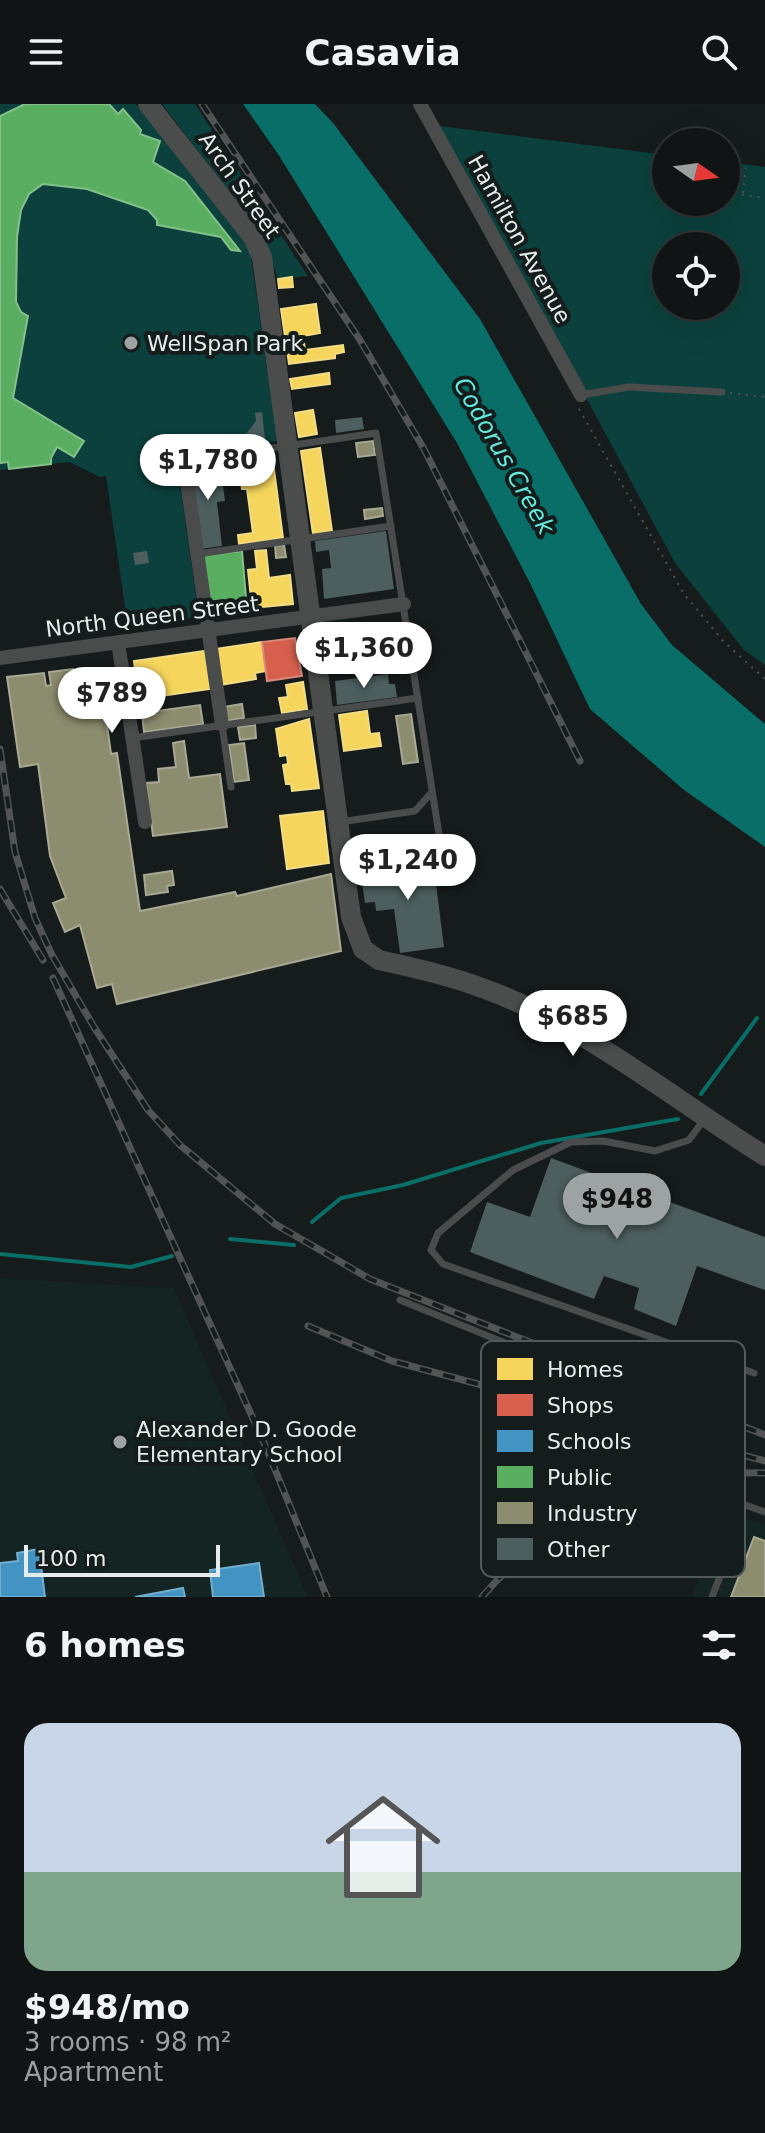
<!DOCTYPE html>
<meta charset="utf-8">
<style>
body{margin:0;font-family:"DejaVu Sans",sans-serif;background:#191d1d;color:#f1f3f6;height:100vh;display:flex;flex-direction:column;font-size:30px;white-space:nowrap}
*{box-sizing:border-box;margin:0}
p{font-size:26px;color:#9c9ea0}
.icon{flex:none;width:44px;height:44px;fill:none;stroke:currentColor;stroke-width:2;stroke-linecap:round;stroke-linejoin:round}
.map{position:relative;height:1493px;overflow:hidden}
.sheet{display:flex;flex-direction:column;background:#101414;flex:1}
.sheet>*{flex:none}
.needle{width:52px;rotate:104deg}
.controls{position:absolute;left:652px;top:24px;display:grid;gap:16px}
.controls a{display:grid;place-items:center;width:88px;height:88px;border-radius:50%;background:#101414;box-shadow:0 8px 32px #0002,0 0 0 2px #303334;font-size:40px}
.scale{position:absolute;left:24px;bottom:20px;width:196px;box-sizing:border-box;padding-left:8px;border:4px solid #e6eceb;border-top:0;font-size:22px;line-height:28px;white-space:nowrap;color:#e6eceb;-webkit-text-stroke:6px #141d1c;paint-order:stroke}
.price{position:absolute;translate:-50% -68px;padding:0 18px;border-radius:28px;background:#fff;color:#222;font-size:26px;line-height:52px;filter:drop-shadow(0 2px 4px #0008)}
.price::after{content:'';position:absolute;left:50%;top:48px;width:24px;height:18px;margin-left:-12px;background:inherit;clip-path:polygon(0 0,100% 0,50% 100%)}
.price.selected{background:#9da3a2;color:#111}
ul{padding:0;list-style:none}
li{display:grid;align-content:center;gap:16px;height:424px;padding:0 24px}
li+li{border-top:2px solid #303334}
li span{display:grid;place-items:center;height:248px;border-radius:24px;color:#555}
li>.icon{margin-inline-start:auto}
span .icon{width:144px;height:144px;fill:#fffc;stroke-width:1}
li b{font-size:34px}
h2{display:flex;justify-content:space-between;align-items:center;height:96px;padding:0 24px;font-size:34px}
header{display:flex;justify-content:space-between;align-items:center;height:104px;padding:0 24px;background:#101414;font-size:36px;font-weight:600}
.map>svg:first-child{display:block}
.built{fill:#132422}
.green{fill:#0b403c;fill-rule:evenodd}
.water{fill:#086e67}
.homes{fill:#f6d55c;stroke:#f1dc87;stroke-width:2}
.shops{fill:#d6604d;stroke:#db8a7c;stroke-width:2}
.schools{fill:#4393c3;stroke:#74aecf;stroke-width:2}
.public{fill:#5aae61;stroke:#84c18a;stroke-width:2}
.industry{fill:#8c8c6e;stroke:#a7a994;stroke-width:2}
.lines{fill:none;stroke-linecap:round;stroke-linejoin:round}
.stream{stroke:#086e67;stroke-width:4}
.building{fill:#4c5f5e}
.path{stroke:#4e5151;stroke-width:2;stroke-dasharray:2 6;stroke-linecap:butt}
.lane{stroke:#4a4c4c;stroke-width:7}
.street{stroke:#4a4c4c;stroke-width:14}
.secondary{stroke:#4b4d4d;stroke-width:20}
.rail-casing{stroke:#525454;stroke-width:7}
.rail{stroke:#141d1c;stroke-width:4;stroke-dasharray:12;stroke-linecap:butt}
.poi-dot{fill:#9da3a2;stroke:#141d1c;stroke-width:3}
.labels{text-anchor:middle;stroke-width:8;stroke-linejoin:round;paint-order:stroke}
.street-label{font-size:22px;fill:#e6eceb;stroke:#141d1c}
.poi-label{font-size:22px;fill:#e6eceb;stroke:#141d1c;text-anchor:start}
.water-label{font-size:24px;font-style:italic;fill:#64e9db;stroke:#141d1c}
.key{fill:#141d1c;stroke:#535b5a;stroke-width:2}
.key-label{font-size:22px;fill:#e6eceb}
</style>
<header><svg class="icon" aria-label="menu" viewBox="0 0 24 24"><path d="M4 6h16M4 12h16M4 18h16"/></svg>Casavia<svg class="icon" aria-label="search" viewBox="0 0 24 24"><circle cx="10" cy="10" r="6"/><path d="M15 15l6 6"/></svg></header>
<div class="map">
<svg width="765" height="1493" viewBox="0 0 765 1493">
<rect width="100%" height="100%" fill="#161b1b"/>
<!-- built -->
<path class="built" d="M0,1174L174,1184L308,1493H0Z
M726,1406L765,1421V1493H692Z"/>
<!-- green -->
<path class="green" d="M0,0H136L250,145L277,337L190,348L158,363L177,360L199,513L128,523L106,372L100,373L69,358L0,366Z
M162,0H195L308,172L278,175L263,131Z
M440,22L666,51V98H726V58L765,63V561L744,546L675,459ZM666,142H726V202H666Z"/>
<!-- water -->
<path class="water" d="M243,0H315L333,19L480,215L641,500L672,541L765,620V743L684,686L590,605L531,481L457,339L278,50Z"/>
<!-- homes -->
<path class="homes" d="M292,173L293,183L279,184L278,175Z
M316,200L320,229L303,232L305,246L343,241L344,248L335,250V254L289,260L281,205Z
M329,269L330,280L292,285L290,275Z
M313,306L317,330L299,333L295,309Z
M320,344L332,427L313,430L301,347Z
M272,350L283,434L239,440L238,431L253,429L247,385H242L238,355Z
M266,446L269,474L290,471L293,500L252,504L248,466L257,465L255,447Z
M399,521L404,552L332,561L328,530Z
M262,538L266,567L255,569L256,575L220,581L215,545Z
M205,547L210,585L139,595L134,557Z
M303,578L307,605L282,609L279,594L288,593L286,581Z
M367,607L370,630L379,629L381,642L344,647L339,611Z
M309,615L319,684L292,687L291,680H286L283,661L288,660L287,651L280,652L276,625Z
M323,707L329,759L287,765L280,712Z"/>
<!-- shops -->
<path class="shops" d="M295,534L302,572L267,577L262,538Z"/>
<!-- schools -->
<path class="schools" d="M39,1445L45,1493H0V1459L18,1457L17,1449Z
M259,1459L264,1493H213L210,1466Z
M183,1484L185,1493H135Z"/>
<!-- public -->
<path class="public" d="M25,0H109L118,10L123,5L141,26L140,30L160,37L153,58L185,77L240,147L231,146L221,133L157,121V116L148,106L87,85L43,80L29,90L21,106L17,133L16,198L21,208L28,212L13,294L84,337L74,353L57,343L51,354V360L9,365L8,358L0,359V12Z
M242,447L247,506L219,509L211,502L201,452Z"/>
<!-- industry -->
<path class="industry" d="M373,337L375,351L358,353L356,339Z
M382,404L383,412L365,415L364,406Z
M284,441L286,453L276,454L275,442Z
M73,565L78,600L99,597L101,613H106L111,650L117,649L140,807L235,788L237,792L331,770L341,847L117,900L112,880L97,884L80,821L65,828L53,799L66,794L50,752L38,660L20,663L7,573L44,569L46,582L51,581L49,568Z
M242,600L244,614L225,617L223,603Z
M200,601L203,620L144,628L142,609Z
M411,610L418,658L403,660L396,612Z
M255,621L256,634L240,636L238,623Z
M184,637L189,674L220,670L227,723L153,732L146,679L159,678L158,665L176,663L173,639Z
M244,639L249,676L234,678L229,641Z
M172,767L174,781L167,782L168,788L146,791L144,771Z
M754,1433L765,1437V1493H731Z"/>
<g class="lines">
<!-- stream -->
<path class="stream" d="M701,990L757,914
M312,1118L341,1094L403,1081L541,1039L678,1015
M230,1135L294,1141
M0,1150L131,1163L172,1152"/>
</g>
<!-- building -->
<path class="building" d="M262,308L265,335L247,338L246,330L256,317L255,309Z
M362,313L364,325L336,329L335,316Z
M220,358L225,397L217,398L222,442L200,445L189,362Z
M386,427L394,485L324,495L322,465L331,464L329,446L316,448L315,437Z
M147,447L149,459L135,461L133,449Z
M388,570L389,580H395L397,593L337,601L335,577Z
M433,756L444,843L400,849L394,805L376,807L375,798L365,799L360,766Z
M551,1054L765,1133V1186L697,1162L676,1222L634,1205L639,1184L604,1172L594,1195L470,1148L487,1098L530,1113Z"/>
<g class="lines">
<!-- path -->
<path class="path" d="M726,88L765,94
M743,89L746,61
M730,289L765,293
M579,305L684,490L724,538L765,575"/>
<!-- lane -->
<path class="lane" d="M581,291L629,283L722,288
M184,357L376,329L441,743L436,750L346,763
M198,450L391,422
M222,621L231,683
M132,634L418,594
M340,718L415,707L432,688
M703,1017L689,1036L655,1047L603,1037L571,1038L513,1066L438,1129L431,1146L443,1160L754,1269
M400,1196L515,1243L679,1302C712,1322 678,1352 689,1381L765,1408
M712,1493L737,1428"/>
<!-- street -->
<path class="street" d="M420,0L581,291
M184,357L222,621
M118,538L145,718
M0,554L404,500"/>
<!-- secondary -->
<path class="secondary" d="M148,0L253,133L262,153L351,813L363,845L379,856C415,864 451,872 485,885C584,921 676,997 765,1052"/>
<defs>
<path id="rail" d="M202,0L360,236L424,345L580,657
M0,645L15,748L35,814L52,851L94,923L148,1006L180,1041L275,1120L370,1175L765,1331
M0,785L43,856
M53,874L265,1341L327,1493
M308,1222L392,1257L765,1357
M482,1493C552,1410 656,1366 765,1369"/>
</defs>
<!-- rail casing -->
<use href="#rail" class="rail-casing"/>
<!-- rail -->
<use href="#rail" class="rail"/>
</g>
<!-- markers -->
<g class="poi-dot">
<circle cx="131" cy="239" r="8"/>
<circle cx="120" cy="1338" r="8"/>
</g>
<g class="labels">
<!-- street labels -->
<g class="street-label">
<text transform="translate(240 81) rotate(55)" y="8">Arch Street</text>
<text transform="translate(520 135) rotate(61)" y="8">Hamilton Avenue</text>
<text transform="translate(152 512) rotate(-7)" y="8">North Queen Street</text>
</g>
<!-- poi labels -->
<g class="poi-label">
<text x="147" y="247">WellSpan Park</text>
<text x="136" y="1333">Alexander D. Goode<tspan x="136" dy="25">Elementary School</tspan></text>
</g>
<!-- water labels -->
<g class="water-label">
<text transform="translate(504 352) rotate(60)" y="8">Codorus Creek</text>
</g>
</g>
<!-- legend -->
<rect x="481" y="1237" width="264" height="236" rx="12" class="key"/>
<rect x="497" y="1254" width="36" height="22" fill="#f6d55c"/>
<rect x="497" y="1290" width="36" height="22" fill="#d6604d"/>
<rect x="497" y="1326" width="36" height="22" fill="#4393c3"/>
<rect x="497" y="1362" width="36" height="22" fill="#5aae61"/>
<rect x="497" y="1398" width="36" height="22" fill="#8c8c6e"/>
<rect x="497" y="1434" width="36" height="22" fill="#4c5f5e"/>
<g class="key-label">
<text x="547" y="1273">Homes</text>
<text x="547" y="1309">Shops</text>
<text x="547" y="1345">Schools</text>
<text x="547" y="1381">Public</text>
<text x="547" y="1417">Industry</text>
<text x="547" y="1453">Other</text>
</g>
</svg>
<div class="controls">
<a><svg class="needle" viewBox="-14 -14 28 28"><path d="M0-13l5 13h-10z" fill="#e53935"/><path d="M0 13l5-13h-10z" fill="#9c9ea0"/></svg></a>
<a><svg class="icon" aria-label="locate" viewBox="0 0 24 24"><circle cx="12" cy="12" r="6"/><path d="M12 2v4M12 18v4M2 12h4M18 12h4"/></svg></a>
</div>
<div class="scale">100 m</div>
<b class="price" style="left:208px;top:398px">$1,780</b>
<b class="price" style="left:364px;top:586px">$1,360</b>
<b class="price" style="left:112px;top:631px">$789</b>
<b class="price" style="left:408px;top:798px">$1,240</b>
<b class="price" style="left:573px;top:954px">$685</b>
<b class="price selected" style="left:617px;top:1137px">$948</b>
</div>
<section class="sheet">
<h2>6 homes<svg class="icon" aria-label="filters" viewBox="0 0 24 24"><path d="M4 7h16M4 17h16"/><circle cx="9" cy="7" r="2"/><circle cx="15" cy="17" r="2"/></svg></h2>
<ul>
<li><span style="background:linear-gradient(#c9d6e8 60%,#7fa58c 0)"><svg class="icon" aria-label="home" viewBox="0 0 24 24"><path d="M3 11l9-7 9 7M6 9v11h12V9"/></svg></span><div><b>$948/mo</b><p>3 rooms · 98 m²</p><p>Apartment</p></div></li>
</ul>
</section>
